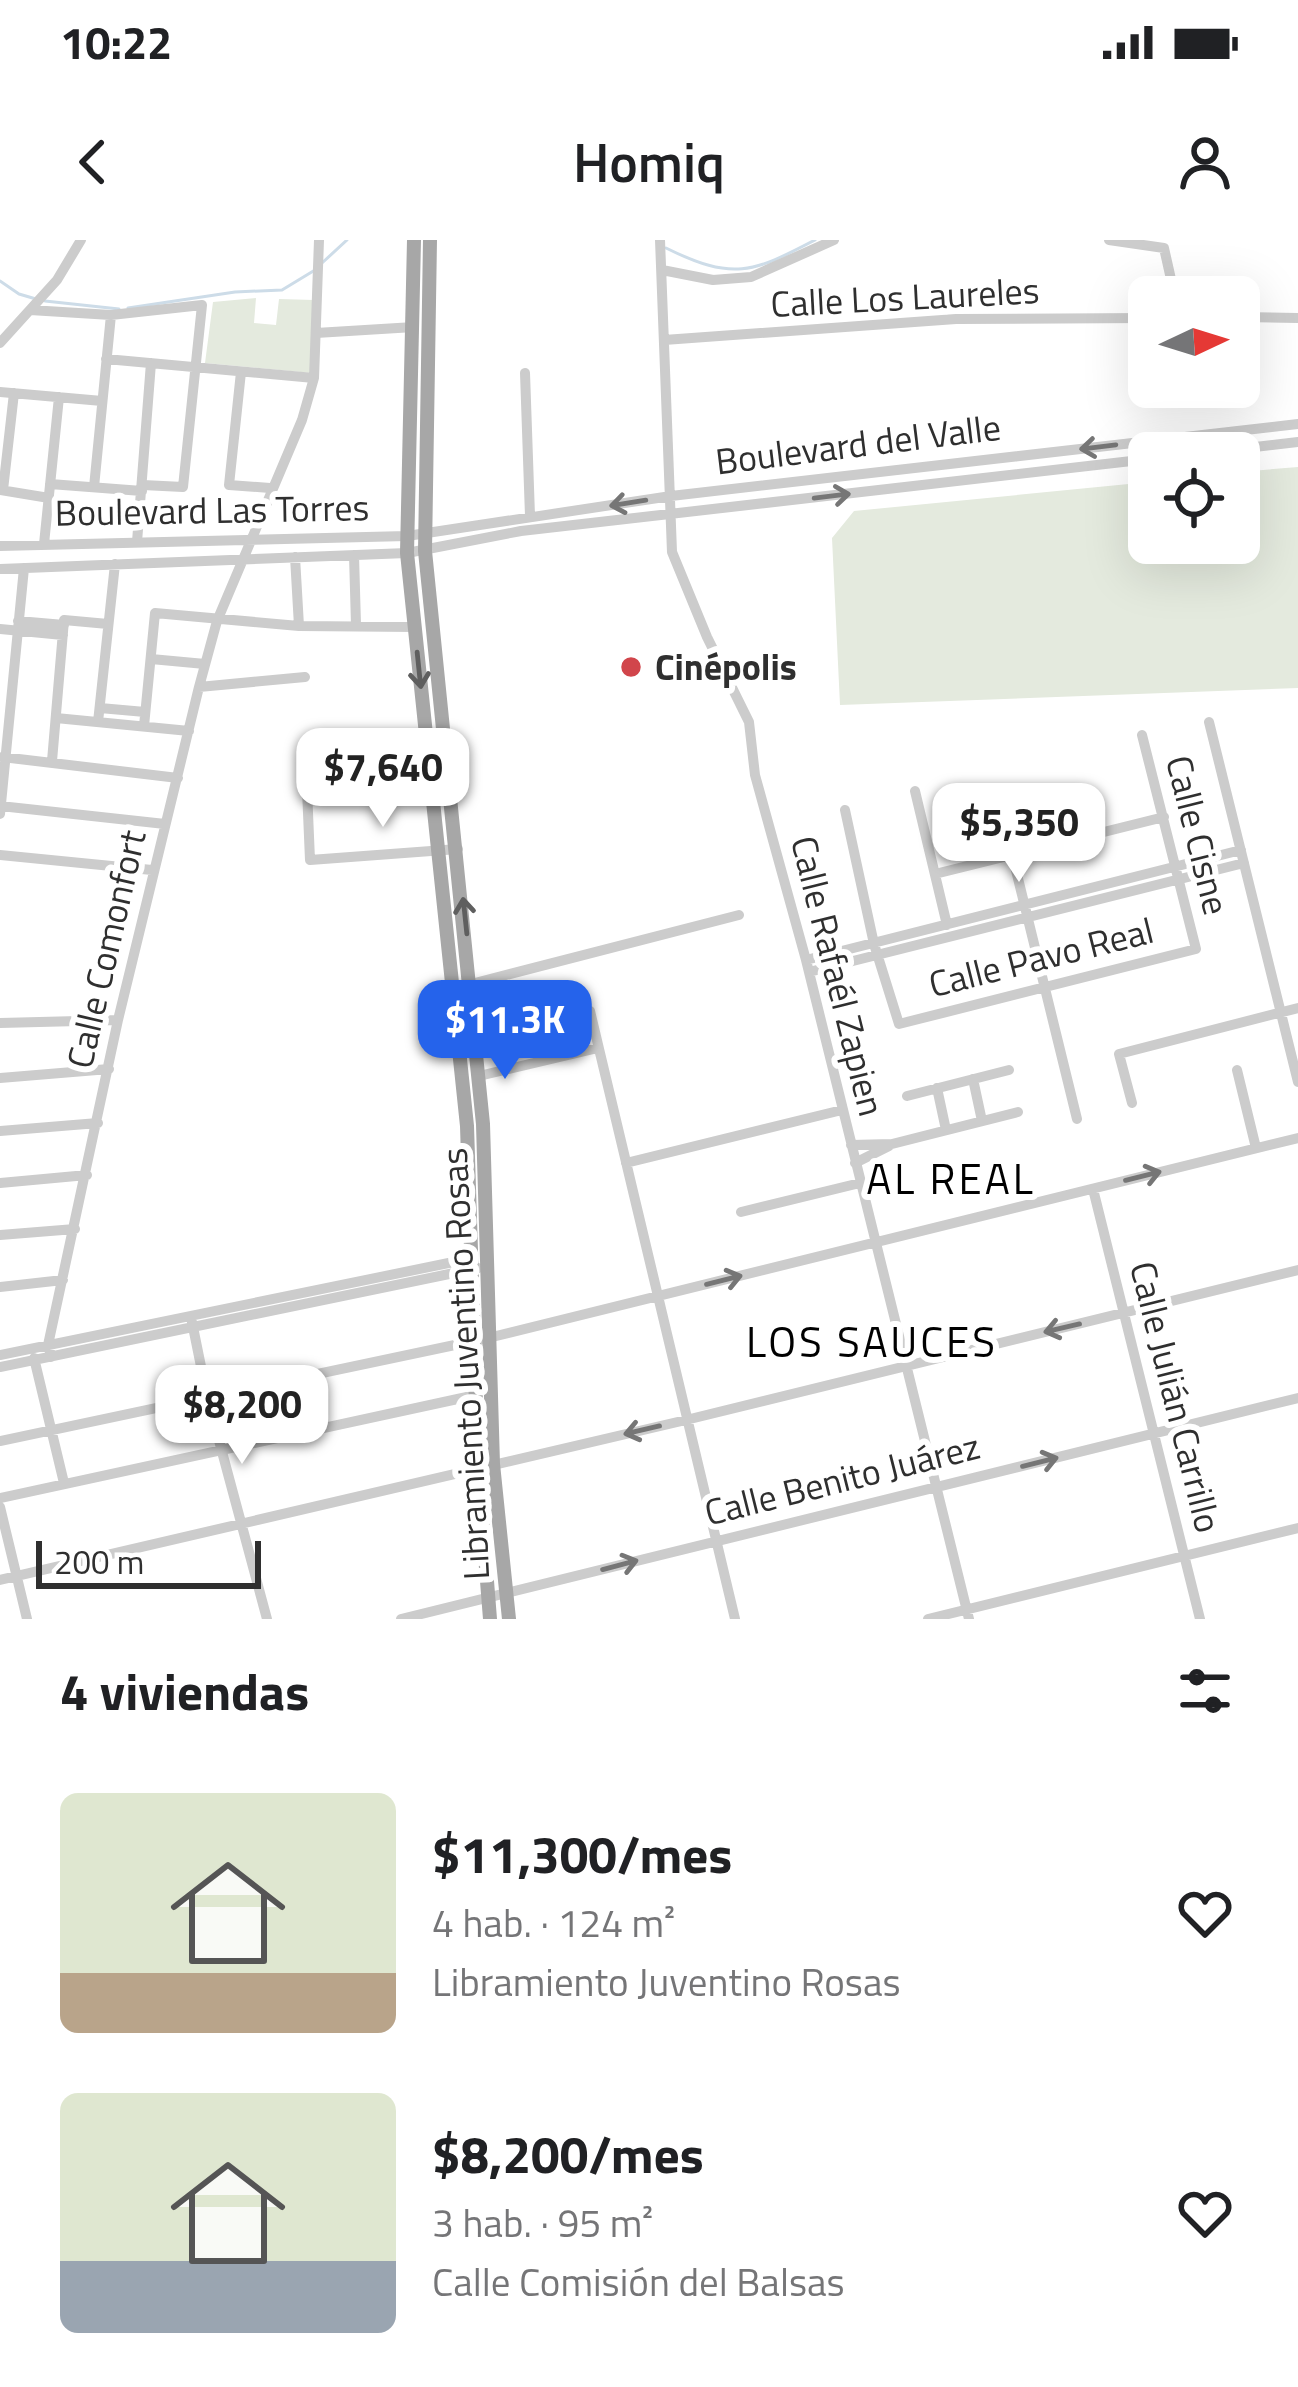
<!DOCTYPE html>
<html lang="es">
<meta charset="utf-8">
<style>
body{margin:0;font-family:"Titillium Web",sans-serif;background:#f2f2f2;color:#202124;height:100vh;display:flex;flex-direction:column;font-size:45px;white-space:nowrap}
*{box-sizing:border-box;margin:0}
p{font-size:39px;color:#757577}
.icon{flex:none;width:66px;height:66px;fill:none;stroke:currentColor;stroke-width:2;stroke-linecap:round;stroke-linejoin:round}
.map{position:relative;height:1379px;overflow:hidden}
.sheet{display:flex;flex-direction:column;background:#fff;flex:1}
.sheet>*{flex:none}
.needle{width:78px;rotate:86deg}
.controls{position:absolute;left:1128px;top:36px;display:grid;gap:24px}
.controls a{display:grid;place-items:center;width:132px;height:132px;border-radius:18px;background:#fff;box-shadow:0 12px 48px #0002;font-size:60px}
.scale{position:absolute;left:36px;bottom:30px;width:225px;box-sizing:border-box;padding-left:12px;border:6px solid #2f2f2f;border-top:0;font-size:33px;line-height:42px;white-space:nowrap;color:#2f2f2f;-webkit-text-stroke:9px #fff;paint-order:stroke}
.price{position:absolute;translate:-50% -102px;padding:0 27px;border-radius:24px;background:#fff;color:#222;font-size:39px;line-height:78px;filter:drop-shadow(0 3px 6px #0008)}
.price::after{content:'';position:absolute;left:50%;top:72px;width:36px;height:27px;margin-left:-18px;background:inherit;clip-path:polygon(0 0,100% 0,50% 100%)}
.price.on{background:#2563eb;color:#fff}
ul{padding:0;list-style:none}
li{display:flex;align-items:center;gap:36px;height:300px;padding:0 60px}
li span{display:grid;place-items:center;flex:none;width:336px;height:240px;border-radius:18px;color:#555}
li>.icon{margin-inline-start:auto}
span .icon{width:144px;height:144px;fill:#fffc;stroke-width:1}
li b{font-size:51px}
h2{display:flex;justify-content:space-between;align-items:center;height:144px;padding:0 60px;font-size:51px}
.status{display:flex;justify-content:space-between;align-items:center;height:84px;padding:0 60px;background:#fff;direction:ltr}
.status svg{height:33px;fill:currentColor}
header{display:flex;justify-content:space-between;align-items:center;height:156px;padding:0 60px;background:#fff;font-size:54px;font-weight:600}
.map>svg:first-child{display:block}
.green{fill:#e4eade}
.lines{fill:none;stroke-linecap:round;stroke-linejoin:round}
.stream{stroke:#cddce8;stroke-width:3}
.minor{stroke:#ccc;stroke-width:10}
.major{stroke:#a7a7a7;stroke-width:14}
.oneway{stroke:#767676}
.oneway2{stroke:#5f5f5f}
.poi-dot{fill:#d1454b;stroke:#fff;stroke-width:4.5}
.labels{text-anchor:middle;stroke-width:12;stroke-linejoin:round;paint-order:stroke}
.street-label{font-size:36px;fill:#2f2f2f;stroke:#fff}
.poi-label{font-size:36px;font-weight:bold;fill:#2f2f2f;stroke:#fff;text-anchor:start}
.quarter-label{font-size:42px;letter-spacing:3px;fill:#000;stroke:#fff}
</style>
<div class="status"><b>10:22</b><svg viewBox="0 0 49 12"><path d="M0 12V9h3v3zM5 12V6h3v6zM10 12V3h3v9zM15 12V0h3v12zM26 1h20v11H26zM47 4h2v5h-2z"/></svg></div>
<header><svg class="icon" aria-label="back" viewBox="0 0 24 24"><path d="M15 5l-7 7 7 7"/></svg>Homiq<svg class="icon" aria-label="person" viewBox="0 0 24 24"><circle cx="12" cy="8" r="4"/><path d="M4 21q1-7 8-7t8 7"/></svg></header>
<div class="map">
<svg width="1298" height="1379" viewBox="0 0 1298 1379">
<rect width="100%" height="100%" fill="#fff"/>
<!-- green -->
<path class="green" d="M256,58L254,83L276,85L279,59L314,60L311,133L205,123L213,62Z
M1298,227V448L840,465L832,298L854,271L1149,242V303H1239V232Z"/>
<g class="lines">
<!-- stream -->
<path class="stream" d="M666,8C733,41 752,33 815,0
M322,23L347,0
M0,41L19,54L36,59
M45,61L119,69
M128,68L235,52L282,50L315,30"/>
<!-- minor -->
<path class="minor" d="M660,0L672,312L707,397L749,482L755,535L806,720L969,1379
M1109,0L1164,8L1175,57
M662,30L713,40L751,37L834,0
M30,70L111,75L202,65L183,247L143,245
M1239,77L1298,78
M316,93L414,87
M664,100L956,79L1149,78
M0,103L57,40L81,0
M106,119L314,138
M241,132L229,245L270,248
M525,133L530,276
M0,152L102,161
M1204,213L1298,202
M50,244L142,251
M94,247L111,75
M0,250L49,258
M3,250L14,153
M137,302L151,123
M44,304L59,157
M0,306L407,296L671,256L1298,184
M354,315L356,385
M295,317L299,386
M0,329L407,313L521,291L1149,219
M18,381L64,385
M0,389L63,395
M151,419L205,424
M199,447L305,437
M100,468L145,472
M56,478L189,491
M98,482L115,324
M1209,482L1298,842
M144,486L155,373L299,386L415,387
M352,495L305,502L310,620L458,609
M2,517L178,538
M52,521L64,380L108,384
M915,551L947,685
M0,566L165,584
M845,570L874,704L899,784L1196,709L1142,495
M0,574L24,328
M1012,614L1077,879
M0,615L152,630
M935,634L1164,577
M806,720L1241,610
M809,732L1244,623
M471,744L739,675
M590,771L735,1379
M0,783L118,780
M1237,830L1256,908
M479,836L598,808
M0,838L109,829
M973,839L982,881
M937,848L946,890
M907,856L1009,830
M1132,863L1119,814L1298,768
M0,891L98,883
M851,905L892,904L1018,872
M626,923L842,870
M855,923L889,906
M0,943L87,935
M1093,949L1200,1379
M741,972L860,943
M0,995L75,989
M0,1047L63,1040
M192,1082L207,1156L267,1379
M0,1115L473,1018
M51,1117L48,1105L118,780L199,447L217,381L302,180L314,138L319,0
M34,1118L64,1243
M0,1127L478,1028
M0,1201L488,1098L1298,898
M0,1258L476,1155
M0,1267L27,1379
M0,1340L686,1180L1298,1030
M401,1379L1298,1158
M928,1379L1298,1288"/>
<!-- major -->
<path class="major" d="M414,0L407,313L467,886L478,1227L490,1379
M430,0L425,311L483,884L493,1224L509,1379"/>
</g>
<!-- one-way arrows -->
<defs><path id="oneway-shaft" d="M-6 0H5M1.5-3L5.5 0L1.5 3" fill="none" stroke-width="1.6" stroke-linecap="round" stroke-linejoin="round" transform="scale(3)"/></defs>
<g class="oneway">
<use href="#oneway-shaft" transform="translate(1098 207) rotate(173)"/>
<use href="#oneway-shaft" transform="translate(832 256) rotate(-7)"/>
<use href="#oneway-shaft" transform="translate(628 263) rotate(171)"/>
<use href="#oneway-shaft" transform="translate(1143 936) rotate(-14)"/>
<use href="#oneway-shaft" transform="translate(724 1040) rotate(-14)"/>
<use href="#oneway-shaft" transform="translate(1062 1088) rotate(167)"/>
<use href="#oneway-shaft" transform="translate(642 1190) rotate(167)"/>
<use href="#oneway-shaft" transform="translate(1040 1222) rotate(-14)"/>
<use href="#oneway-shaft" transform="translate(620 1325) rotate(-15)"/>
</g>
<g class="oneway2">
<use href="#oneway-shaft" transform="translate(419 430) rotate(84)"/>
<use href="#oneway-shaft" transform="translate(465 676) rotate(-96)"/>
</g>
<!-- markers -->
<circle class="poi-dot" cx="631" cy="427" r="12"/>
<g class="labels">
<!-- street labels -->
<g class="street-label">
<text transform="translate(905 57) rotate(-3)" y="13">Calle Los Laureles</text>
<text transform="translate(858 204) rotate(-7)" y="13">Boulevard del Valle</text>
<text transform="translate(212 270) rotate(-1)" y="13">Boulevard Las Torres</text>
<text transform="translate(1198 595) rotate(76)" y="13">Calle Cisne</text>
<text transform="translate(106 709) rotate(-77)" y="13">Calle Comonfort</text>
<text transform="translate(1041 717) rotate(-14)" y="13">Calle Pavo Real</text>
<text transform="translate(838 736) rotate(76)" y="13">Calle Rafaél Zapien</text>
<text transform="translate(465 1124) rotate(-93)" y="13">Libramiento Juventino Rosas</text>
<text transform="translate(1176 1157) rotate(76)" y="13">Calle Julián Carrillo</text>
<text transform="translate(842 1239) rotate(-14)" y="13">Calle Benito Juárez</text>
</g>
<!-- poi labels -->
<g class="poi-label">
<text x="655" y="440">Cinépolis</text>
</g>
<!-- quarter labels -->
<g class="quarter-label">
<text x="951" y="954">AL REAL</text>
<text x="872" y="1117">LOS SAUCES</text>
</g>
</g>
</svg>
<div class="controls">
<a><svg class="needle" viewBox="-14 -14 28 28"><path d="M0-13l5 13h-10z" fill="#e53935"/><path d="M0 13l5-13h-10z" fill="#757577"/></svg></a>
<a><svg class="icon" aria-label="locate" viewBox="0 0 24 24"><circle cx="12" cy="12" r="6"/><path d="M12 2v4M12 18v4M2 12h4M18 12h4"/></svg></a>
</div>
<div class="scale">200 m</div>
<b class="price" style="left:383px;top:590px">$7,640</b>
<b class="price" style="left:1019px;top:645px">$5,350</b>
<b class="price on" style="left:505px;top:842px">$11.3K</b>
<b class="price" style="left:242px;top:1227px">$8,200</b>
</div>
<section class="sheet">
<h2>4 viviendas<svg class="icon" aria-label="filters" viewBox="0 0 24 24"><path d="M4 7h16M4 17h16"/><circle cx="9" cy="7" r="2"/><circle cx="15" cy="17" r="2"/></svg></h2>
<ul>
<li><span style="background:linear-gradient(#dfe7d0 75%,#b9a48a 0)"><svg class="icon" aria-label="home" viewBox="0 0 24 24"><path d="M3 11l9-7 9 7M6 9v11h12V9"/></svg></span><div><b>$11,300/mes</b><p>4 hab. · 124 m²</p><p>Libramiento Juventino Rosas</p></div><svg class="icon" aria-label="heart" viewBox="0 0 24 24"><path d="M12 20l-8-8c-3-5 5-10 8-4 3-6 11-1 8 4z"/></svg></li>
<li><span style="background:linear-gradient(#dfe7d0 70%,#9aa5b1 0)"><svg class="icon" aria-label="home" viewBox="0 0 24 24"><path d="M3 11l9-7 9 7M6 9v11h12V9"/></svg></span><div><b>$8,200/mes</b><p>3 hab. · 95 m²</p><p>Calle Comisión del Balsas</p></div><svg class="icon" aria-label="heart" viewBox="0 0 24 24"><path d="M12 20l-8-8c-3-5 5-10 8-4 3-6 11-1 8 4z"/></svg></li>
</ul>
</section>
